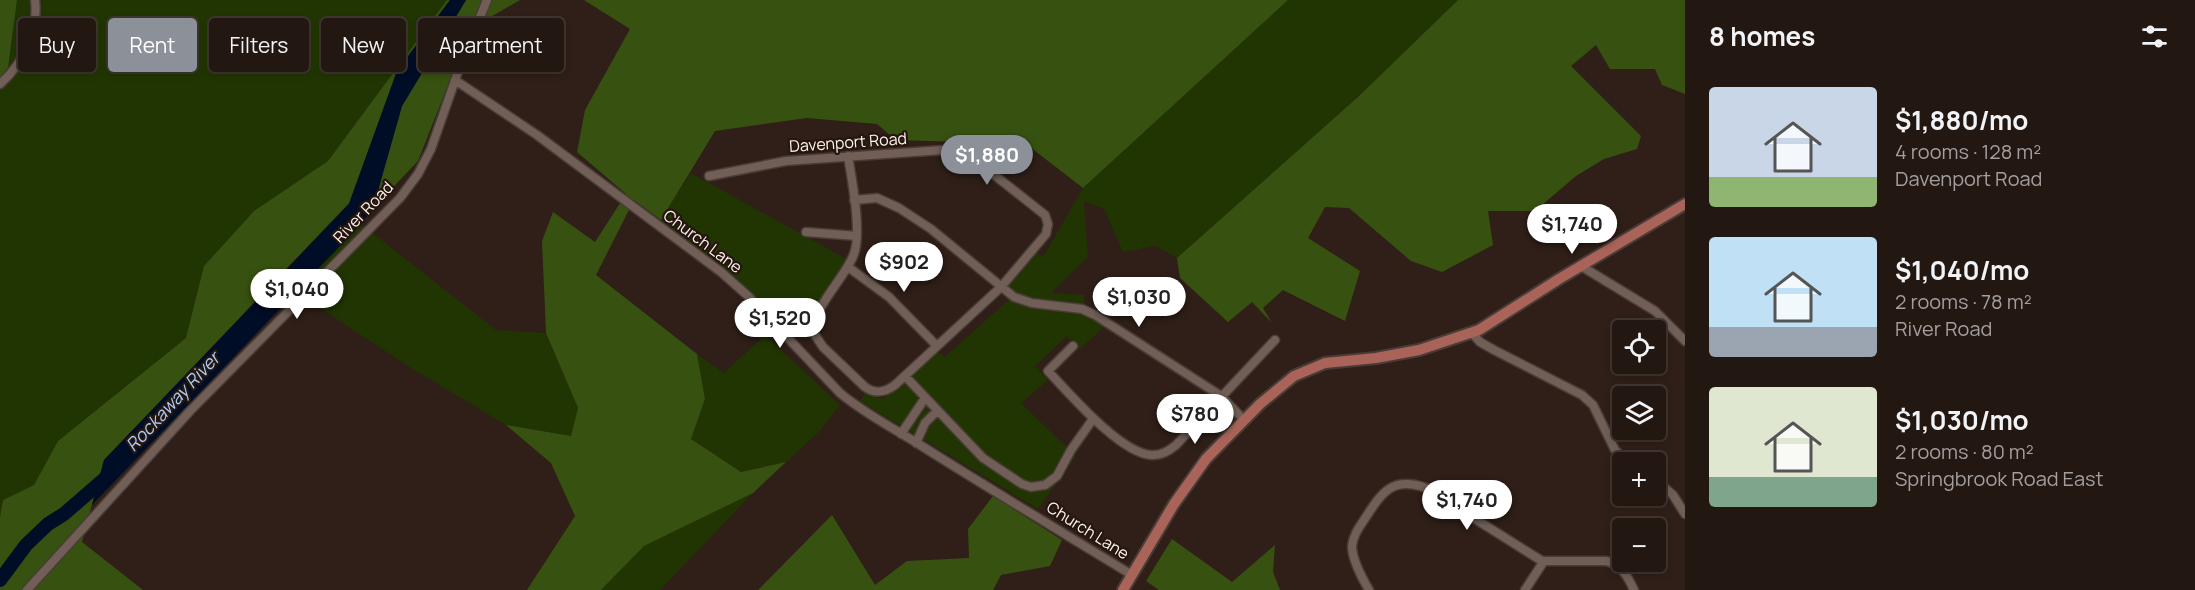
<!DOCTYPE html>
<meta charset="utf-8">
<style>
body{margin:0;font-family:Manrope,sans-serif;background:#2b201b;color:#f1f3f6;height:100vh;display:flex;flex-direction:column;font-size:22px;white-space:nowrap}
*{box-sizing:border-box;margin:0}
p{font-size:20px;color:#a39f9f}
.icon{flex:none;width:33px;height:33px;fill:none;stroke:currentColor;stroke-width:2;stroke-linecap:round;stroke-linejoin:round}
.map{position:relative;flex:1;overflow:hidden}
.drawer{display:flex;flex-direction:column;background:#231712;width:510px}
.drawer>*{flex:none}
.top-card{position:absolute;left:18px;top:18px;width:570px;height:54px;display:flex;gap:12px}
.controls{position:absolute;left:1612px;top:320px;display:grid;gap:12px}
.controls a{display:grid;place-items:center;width:54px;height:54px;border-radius:6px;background:#231712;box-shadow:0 3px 9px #0003,0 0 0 2px #403632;font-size:30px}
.price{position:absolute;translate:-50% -51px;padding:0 14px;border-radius:21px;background:#fff;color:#222;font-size:20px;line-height:39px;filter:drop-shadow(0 2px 3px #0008)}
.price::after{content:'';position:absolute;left:50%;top:36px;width:18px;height:14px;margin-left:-9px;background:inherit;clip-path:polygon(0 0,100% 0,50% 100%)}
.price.active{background:#8c9099;color:#fff}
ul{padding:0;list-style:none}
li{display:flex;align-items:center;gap:18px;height:150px;padding:0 24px}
li span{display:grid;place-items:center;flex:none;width:168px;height:120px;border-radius:6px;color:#555}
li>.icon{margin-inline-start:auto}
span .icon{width:72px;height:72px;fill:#fffc;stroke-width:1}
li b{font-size:26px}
h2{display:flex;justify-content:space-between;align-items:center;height:72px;padding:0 24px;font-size:26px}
.tag{padding:0 21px;border-radius:6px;background:#231712;box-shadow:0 3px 9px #0003,0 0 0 2px #403632;font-size:21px;line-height:54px}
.tag.active{background:#8c9099;color:#fff}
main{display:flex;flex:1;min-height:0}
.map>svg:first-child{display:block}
.green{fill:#213502}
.forest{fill:#375210}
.water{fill:#000d26}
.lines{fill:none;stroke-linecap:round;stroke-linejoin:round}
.river{stroke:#000d26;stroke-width:14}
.minor-casing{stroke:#493c37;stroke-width:11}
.major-casing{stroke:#493c37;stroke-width:14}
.minor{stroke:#715f57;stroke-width:8}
.major{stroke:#a96358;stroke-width:10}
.labels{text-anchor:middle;stroke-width:4.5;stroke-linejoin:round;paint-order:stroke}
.street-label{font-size:16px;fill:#fdf2ed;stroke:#25160f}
.water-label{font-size:18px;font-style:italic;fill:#abcffd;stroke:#25160f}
</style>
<main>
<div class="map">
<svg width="1685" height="590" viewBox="0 0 1685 590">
<rect width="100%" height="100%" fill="#2f1f18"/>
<!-- green -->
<path class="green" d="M17,0H447L328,161L254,211L204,266L186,338L58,441L34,485L3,500L0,517V77L8,68Z
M1288,0H1458L1359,96L1177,258L1156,246L1123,252L1104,209L1084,201L1088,257L1051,293L1084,295V309L1109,322L1080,349L1067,336L1035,366L1048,380L1021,403L1076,456L1038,509L860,401L865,393L883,399L936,350L945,357L1014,295L1003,284L1035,251L1043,257L1083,188Z
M691,173L848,260L804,326L794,335L735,277L661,220Z
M361,224L496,330L546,333L578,408L572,436L506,425L408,366L296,292Z
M765,335L840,405L818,433L786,462L741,472L691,439L705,399L697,354L724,373Z
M753,493L660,590H601L644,546Z"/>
<!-- forest -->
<path class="forest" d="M0,0H17L8,68L0,77Z
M447,0H450L397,71L349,203L104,460L82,542L143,590H0V517L3,500L34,485L58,441L186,338L204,266L254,211L328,161Z
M466,0H520L470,29L418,161L373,208L402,106Z
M584,0H1288L1083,188L1017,137L999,158L962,142L896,140L877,124L807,118L715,131L661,220L634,200L596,275L697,354L705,399L691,439L741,472L786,462L753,493L644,546L601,590H527L575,516L551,463L506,425L571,436L578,408L546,333L542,241L553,212L595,242L626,194L577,152L585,110L630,29Z
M1458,0H1685V94L1662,85L1655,69H1610L1596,45L1571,66L1641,136L1637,149L1604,159L1576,176L1535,211H1488L1493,245L1442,272L1411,261L1349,208L1325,207L1308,238L1360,271L1345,321L1283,290L1263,308L1272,323L1252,302L1228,322L1180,278L1177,258L1359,96Z
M993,496L1062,540L1050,566L1001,575L993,590H758L832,515L875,585L907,561L969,558L968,529Z
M1172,539L1232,582L1275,545L1273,572L1280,590H1159L1146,581Z"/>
<!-- water -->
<path class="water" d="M450,0H466L402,106L373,208L361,224L92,505L104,460L349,204L397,71Z"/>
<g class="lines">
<!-- river -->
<path class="river" d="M0,580L26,545L48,524L64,514L110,474"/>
<defs>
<path id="minor" d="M460,25L475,30
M455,80L537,135L721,272L748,296L840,393C864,413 891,427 917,443C988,488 1060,531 1132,575
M0,84C23,64 39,31 35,0
M709,176L786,161L943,150L966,157L988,170L1045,215L1048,224L1046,234L1001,287L895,385C884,393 875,394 865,387L823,347L813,332C813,307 845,278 854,254C862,232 852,180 848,156
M854,200L877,198L899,208L931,229L1014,297L1032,303L1082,309L1095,315L1221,396L1244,420
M806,232L857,236
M1581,266L1655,311L1685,341
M848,267L889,297L937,346
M1472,333L1480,342L1494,350L1582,395L1593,405L1615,450L1627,462
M1073,346L1048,371C1069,393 1120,453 1151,455C1161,456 1169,451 1176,445L1275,340
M905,376L983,458L1022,484L1031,487L1045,485L1057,476L1071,450L1093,419
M901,434L925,398
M916,443L925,423L937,411
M1656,480L1673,495L1685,514
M27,590L190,411L400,198L418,174L431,149L459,69L487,0
M1369,590C1362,578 1352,560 1352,546C1353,535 1360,526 1366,517C1382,492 1393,476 1426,488L1542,561H1606C1621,564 1628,577 1634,590
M1525,590L1544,561"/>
<path id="major" d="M1123,590L1174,504L1206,459L1260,404L1294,376L1325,363L1376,358L1419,350L1479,330L1559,279L1685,204"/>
</defs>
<!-- minor casing -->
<use href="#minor" class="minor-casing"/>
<!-- major casing -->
<use href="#major" class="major-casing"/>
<!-- minor -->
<use href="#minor" class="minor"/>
<!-- major -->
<use href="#major" class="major"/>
</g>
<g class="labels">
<!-- street labels -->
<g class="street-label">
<text transform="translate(848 142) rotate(-4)" y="6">Davenport Road</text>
<text transform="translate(363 212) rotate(-46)" y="6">River Road</text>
<text transform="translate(703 241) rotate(37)" y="6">Church Lane</text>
<text transform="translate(1088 530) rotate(32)" y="6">Church Lane</text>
</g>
<!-- water labels -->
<g class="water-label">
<text transform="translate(173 402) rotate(-47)" y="6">Rockaway River</text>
</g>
</g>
</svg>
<div class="controls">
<a><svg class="icon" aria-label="locate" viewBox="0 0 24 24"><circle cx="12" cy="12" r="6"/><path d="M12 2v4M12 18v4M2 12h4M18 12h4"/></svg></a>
<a><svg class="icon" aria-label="layers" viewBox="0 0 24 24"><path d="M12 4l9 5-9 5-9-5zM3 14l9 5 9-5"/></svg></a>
<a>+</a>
<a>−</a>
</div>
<b class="price active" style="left:987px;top:186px">$1,880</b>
<b class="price" style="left:1572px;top:255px">$1,740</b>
<b class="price" style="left:904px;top:293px">$902</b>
<b class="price" style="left:297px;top:320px">$1,040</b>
<b class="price" style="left:1139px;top:328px">$1,030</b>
<b class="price" style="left:780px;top:349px">$1,520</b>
<b class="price" style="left:1195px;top:445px">$780</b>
<b class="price" style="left:1467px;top:531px">$1,740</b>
<div class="top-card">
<a class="tag">Buy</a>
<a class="tag active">Rent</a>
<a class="tag">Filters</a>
<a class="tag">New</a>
<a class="tag">Apartment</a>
</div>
</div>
<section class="drawer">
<h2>8 homes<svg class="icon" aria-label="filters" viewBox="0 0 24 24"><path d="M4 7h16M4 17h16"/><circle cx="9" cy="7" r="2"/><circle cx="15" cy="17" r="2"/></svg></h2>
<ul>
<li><span style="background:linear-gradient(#c9d6e8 75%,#8fb573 0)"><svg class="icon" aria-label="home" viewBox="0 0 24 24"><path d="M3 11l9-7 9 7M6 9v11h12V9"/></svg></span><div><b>$1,880/mo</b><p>4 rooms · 128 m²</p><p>Davenport Road</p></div></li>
<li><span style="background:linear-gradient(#bfe0f5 75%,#9aa5b1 0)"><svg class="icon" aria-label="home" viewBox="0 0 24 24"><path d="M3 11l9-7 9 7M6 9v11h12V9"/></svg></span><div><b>$1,040/mo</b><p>2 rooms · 78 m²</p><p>River Road</p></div></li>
<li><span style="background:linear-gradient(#dfe7d0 75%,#7fa58c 0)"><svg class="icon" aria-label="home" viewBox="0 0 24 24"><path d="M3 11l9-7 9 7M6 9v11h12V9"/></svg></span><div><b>$1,030/mo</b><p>2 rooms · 80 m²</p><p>Springbrook Road East</p></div></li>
</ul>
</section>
</main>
